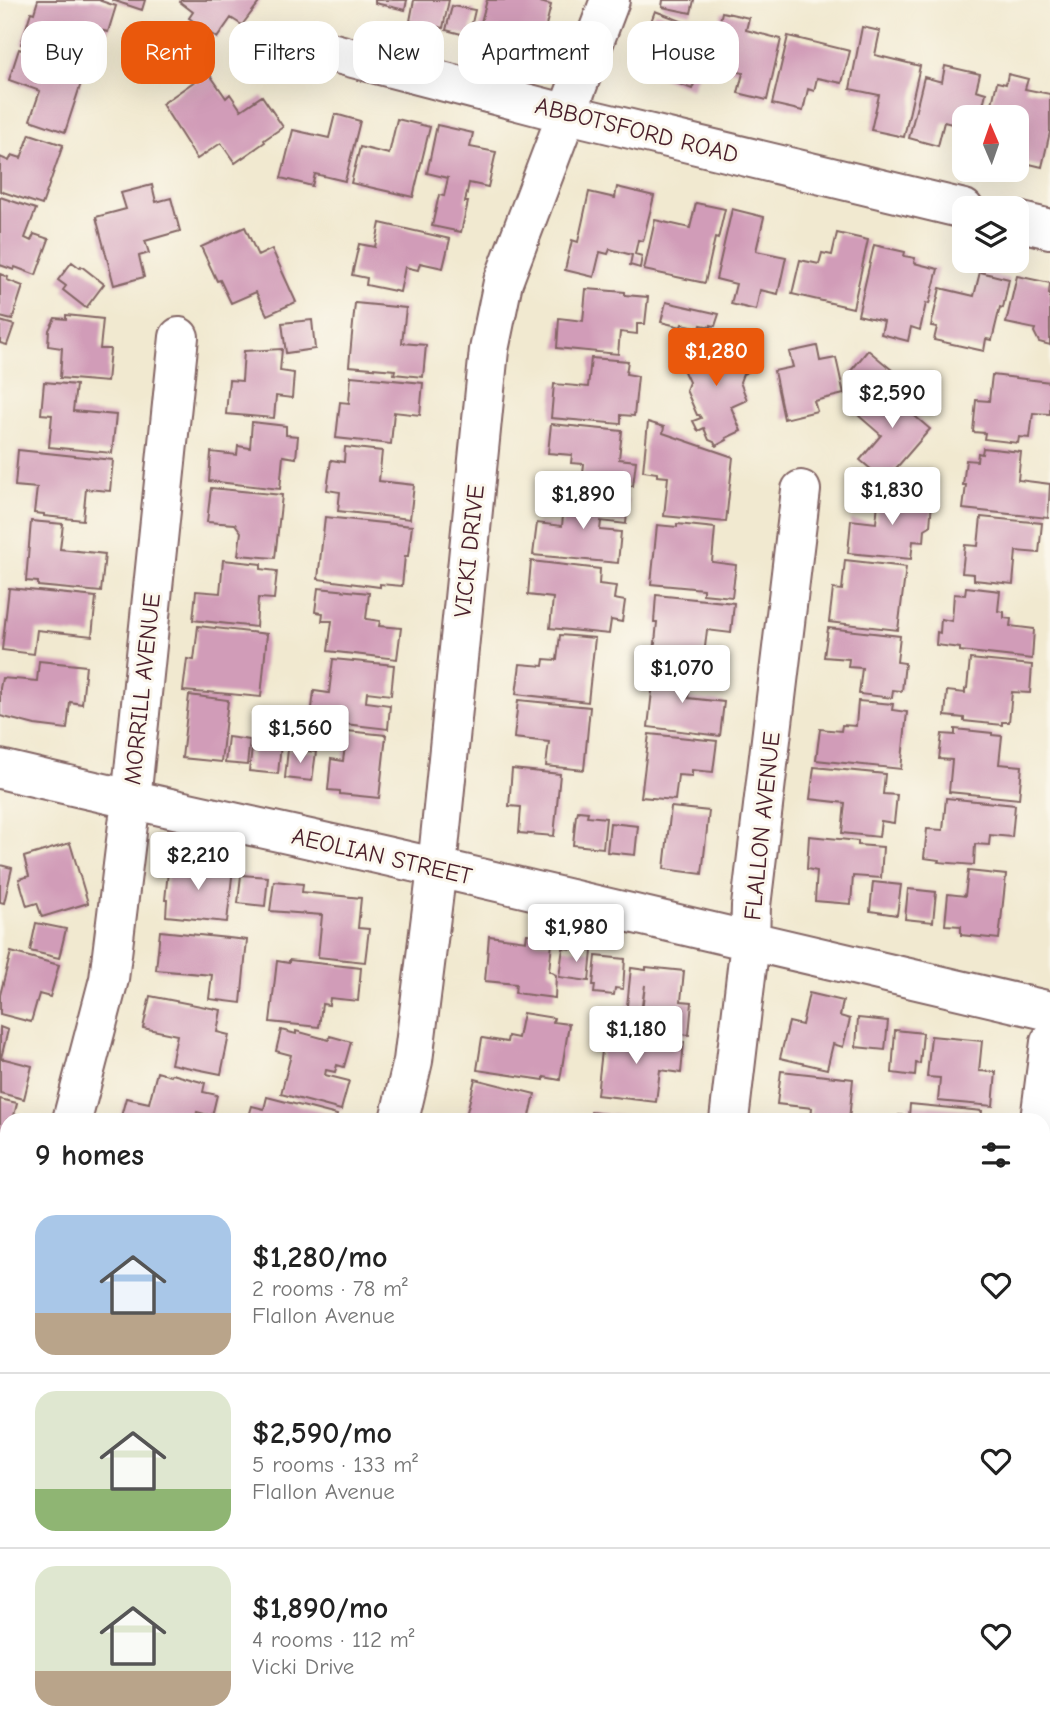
<!DOCTYPE html>
<meta charset="utf-8">
<style>
body{margin:0;font-family:"Comic Neue",sans-serif;background:#f6f6f6;color:#222;height:100vh;display:flex;flex-direction:column;font-size:26px;white-space:nowrap}
*{box-sizing:border-box;margin:0}
p{font-size:23px;color:#767676}
.icon{flex:none;width:38px;height:38px;fill:none;stroke:currentColor;stroke-width:2;stroke-linecap:round;stroke-linejoin:round}
.map{position:relative;flex:1;overflow:hidden}
.side{position:absolute;left:0px;top:1113px;width:1050px;height:623px;display:flex;flex-direction:column;background:#fff;border-radius:21px 21px 0 0;box-shadow:0 7px 28px #0002}
.side>*{flex:none}
.guide{position:absolute;left:21px;top:21px;width:1008px;height:63px;display:flex;gap:14px}
.needle{width:46px;rotate:358deg}
.buttons{position:absolute;left:952px;top:105px;display:grid;gap:14px}
.buttons a{display:grid;place-items:center;width:77px;height:77px;border-radius:14px;background:#fff;box-shadow:0 7px 28px #0002;font-size:35px}
.price{position:absolute;translate:-50% -60px;padding:0 16px;border-radius:7px;background:#fff;color:#222;font-size:23px;line-height:46px;filter:drop-shadow(0 2px 4px #0008)}
.price::after{content:'';position:absolute;left:50%;top:42px;width:21px;height:16px;margin-left:-10px;background:inherit;clip-path:polygon(0 0,100% 0,50% 100%)}
.price.active{background:#ea580c;color:#fff}
ul{padding:0;list-style:none}
li{display:flex;align-items:center;gap:21px;height:175px;padding:0 35px}
li+li{border-top:2px solid #e0e0e0}
li span{display:grid;place-items:center;flex:none;width:196px;height:140px;border-radius:21px;color:#555}
li>.icon{margin-inline-start:auto}
span .icon{width:84px;height:84px;fill:#fffc;stroke-width:1}
li b{font-size:30px}
h2{display:flex;justify-content:space-between;align-items:center;height:84px;padding:0 35px;font-size:30px}
.tag{padding:0 24px;border-radius:21px;background:#fff;box-shadow:0 7px 28px #0002;font-size:24px;line-height:63px}
.tag.active{background:#ea580c;color:#fff}
.map>svg:first-child{display:block}
.building{fill:#d19cb8}
.lines{fill:none;stroke-linecap:round;stroke-linejoin:round}
.minor-casing{stroke:#846665;stroke-width:42}
.major-casing{stroke:#846665;stroke-width:42}
.minor{stroke:#fff;stroke-width:38}
.major{stroke:#fff;stroke-width:38}
.labels{text-anchor:middle;stroke-width:6;stroke-linejoin:round;paint-order:stroke}
.street-label{font-size:24px;fill:#4a1f2b;stroke:#fbf7ec}
</style>
<div class="map">
<svg width="1050" height="1736" viewBox="0 0 1050 1736">
<rect width="100%" height="100%" fill="#fbf7ec"/>
<filter id="ink" filterUnits="userSpaceOnUse"><feTurbulence type="fractalNoise" baseFrequency=".0143" numOctaves="2"/><feDisplacementMap in="SourceGraphic" scale="14" xChannelSelector="R" yChannelSelector="G"/><feConvolveMatrix kernelMatrix="1 2 1 2 8 2 1 2 1" color-interpolation-filters="sRGB"/></filter>
<filter id="wash" filterUnits="userSpaceOnUse"><feTurbulence type="fractalNoise" baseFrequency=".00686" numOctaves="4" result="noise"/><feDisplacementMap in="SourceGraphic" scale="28" xChannelSelector="R" yChannelSelector="G"/><feGaussianBlur stdDeviation="1.57" result="paint"/><feColorMatrix in="noise" values="0 0 0 0 0 0 0 0 0 0 0 0 0 0 0 0 0 1.4 0 .05"/><feComposite in="paint" operator="in"/></filter>
<g filter="url(#wash)">
<rect width="100%" height="100%" fill="#f1e9d0"/>
<g id="blocks">
<!-- building -->
<path class="building" d="M38,0H102L101,1L116,6L108,32L93,28L83,60L50,50L49,53L21,44L31,12L34,13Z
M112,0H145L142,10Z
M181,0H261L242,25L231,18L217,38L189,18L193,12L180,2Z
M375,0H407L405,10L375,3Z
M414,0H449L443,28L410,21Z
M487,0H540V2L551,5L542,42L513,34L510,45L477,37Z
M663,0H694L691,13L662,7Z
M452,6L475,10L469,36L446,30Z
M655,11L705,30L698,49L707,52L692,89L634,67Z
M722,12L749,18L746,30L781,39L767,100L738,93L743,73L710,65Z
M862,27L880,31L875,55L920,66L904,137L871,130L879,95L850,89Z
M192,35L198,66L168,71L166,56L158,57L155,45L163,43V40Z
M788,36L850,51L842,83L817,78L814,91L808,89L803,111L772,104Z
M19,49L85,71L65,132L30,120L40,91L9,80Z
M945,66L980,74L976,90L986,93L980,117H964V127L944,122L938,146L909,138L924,77L942,82Z
M208,72L226,98L230,94L241,110L262,96L283,127L264,140L265,142L235,163L221,143L197,159L162,104Z
M1008,74L1028,79L1025,89L1050,94V132L1042,167L1017,161V145L1019,137H1017V117H989L997,82L1006,84Z
M335,114L360,121L345,181L315,174L312,186L281,178L293,130L329,138Z
M397,119L430,127L413,197L351,183L360,147L389,154Z
M437,125L473,133L470,147L496,152L488,187L469,183L465,202H468L461,232L432,226L439,195L444,196L448,178L427,173Z
M30,134L63,145L42,205L0,191V157L9,161L12,155L21,158Z
M152,185L156,202L171,198L180,231L145,241L149,253L139,256L144,277L114,285L96,217L126,209L121,193Z
M617,187L654,196L643,241L638,240L635,254L642,256L640,268L630,265L632,255L610,249L608,254L600,252L594,277L565,270L572,240L578,242L589,192L615,198Z
M0,197L36,209L25,238L31,241L34,234L49,239L36,275L15,267L14,270L0,265Z
M696,203L725,209L718,239L715,238L705,283L644,270L655,220L690,228Z
M732,209L764,217L756,251L786,257L778,294L760,290L756,310L731,304L736,284L716,279Z
M380,223L450,239L443,268L420,263L418,270L405,267L400,292L366,285L367,278L352,275L359,244L375,247Z
M245,227L258,256L272,249L296,302L267,315L256,292L231,303L220,280L217,281L201,247Z
M837,233L868,240L853,308L792,294L800,260L819,264L822,253L832,255Z
M874,245L905,252L904,256L915,258L914,263L938,269L929,304L926,303L920,330L911,327L908,341L881,334L884,321L858,315Z
M72,262L80,268L81,266L104,284L86,308L63,290L66,286L58,280Z
M980,272L1009,279L1003,308L1000,307L992,340L986,339L984,351L934,340L937,327L931,326L940,288L974,296Z
M0,274L8,277L7,280L23,286L12,320L0,317Z
M1017,276L1050,283L1049,294H1050V345L1039,342L1034,332L1035,329L1006,323Z
M586,289L625,292V295L648,297L645,324H637V334L620,332L618,354L557,348L559,318L583,321Z
M666,302L719,314L715,326L711,325V327L701,325L700,328L682,324L681,327L661,322Z
M355,303L406,308L402,343L426,345L423,377L394,374L395,370L349,366Z
M66,315L103,319L100,349H110L107,382L60,378L62,348L48,346L49,330L55,318L66,319Z
M312,320L315,349L286,353L282,323Z
M0,321L14,325L7,345L0,343Z
M734,337L750,371L743,374L740,382L747,400L731,407L741,431L726,438L727,440L716,446L714,442L709,440L704,428L698,431L693,421L701,418L699,415H697L686,390L689,382L679,361Z
M817,346L820,361L836,358L844,394L814,401L817,411L784,419L774,371L793,367L789,352Z
M282,349L280,371L294,373L292,398L276,396L274,418L226,414L229,380L242,381L244,351Z
M868,350L892,370L873,392L850,372Z
M591,358L628,361L626,374L638,376L634,416L621,415V424L551,418L554,384L588,387Z
M992,375L1050,382V414L1033,413L1030,438L1019,437L1018,443L984,439L985,433L973,432L976,400L989,401Z
M351,376L423,383L420,415L394,412L391,444L336,438L340,402L349,403Z
M899,380L909,388L908,400L903,406L930,429L885,481L860,460L881,435L859,416L888,383Z
M44,382L76,385L73,411L116,415L112,453L49,447L52,415L41,414Z
M252,422L286,426V435L298,436L296,458L283,456L280,489L209,481L211,452L237,455L238,446L250,448Z
M648,422L664,427L663,433L733,457L726,522L664,516L668,477L657,476V473L643,471Z
M551,424L622,431L619,459L636,461L633,486L616,484L615,495L581,491L584,464L571,463L572,455L548,453Z
M345,447L382,451L379,481L414,485L410,519L338,511L340,492L327,490L331,460L344,462Z
M983,448L1021,452L1018,480L1050,484L1048,518L963,509L966,485H963L966,460L977,461L978,453L982,454Z
M18,450L113,460L110,491L86,489L83,520L44,516V514L34,513L37,488L15,486Z
M211,488L282,495L275,558L238,555L241,532L235,524L207,522Z
M879,492L918,496L917,501L932,502L930,526L925,529L924,542L913,541L911,559L848,553L851,520L876,523Z
M565,495L628,501L626,524L601,521L600,530L621,532L618,563L533,555L537,523L562,526Z
M325,517L412,526L408,556H405L402,586L380,584V587L318,579Z
M981,517L1042,523L1039,553L1016,551L1013,584L974,580V574L962,573L965,545L978,546Z
M31,521L63,524L60,549L105,554L101,592L38,586V582L26,581Z
M677,524L715,528L712,562L736,565L732,597L703,594V589L651,584L657,525L677,527Z
M223,560L261,564V569L277,571L274,599L258,598L256,627L193,620L196,591L220,593Z
M845,560L906,567L898,630L829,622L833,589L842,590Z
M531,561L600,569L599,584L616,586L614,599L625,601L622,622L611,620L609,634L550,628L553,598L528,595Z
M966,587L1000,591L998,611L1004,612V618L1011,619L1010,626L1034,629L1032,659L960,651V648L936,645L937,632L940,633L941,619L952,621L954,594L965,595Z
M9,588L96,597L92,636L37,630L34,654L2,650Z
M318,588L369,593L366,619L380,621L379,626L401,628L397,659L328,651L332,621H322L323,613L315,612Z
M656,595L734,603L731,633L707,630L703,664L665,660V656L654,654L657,622H654Z
M198,626L267,634L261,697L208,692V693L183,691L187,659L194,660Z
M828,628L900,636L897,662L905,663L902,691L893,690L892,698L859,694L862,668L848,667L849,659L824,657Z
M560,635L595,638L588,702L516,694L520,664L543,666L544,659L557,660Z
M333,659L394,665L391,695L367,692L366,702L390,705L388,729L328,722V719L311,717L314,691L329,693Z
M970,659L1032,665L1030,693L1012,692L1009,722H1002V725L964,721V718L945,716L947,691L965,693V689L967,688Z
M39,661L86,666L82,704L70,702L67,729L35,725L0,716V688L2,678L37,681Z
M655,665L692,669L688,698L724,702L720,736L648,727Z
M189,695L228,700L221,762L182,758Z
M518,700L590,707L584,770L546,766L549,742L514,738Z
M858,701L893,704L892,710L907,712L901,769L816,760L820,729L841,731L842,725L856,726Z
M955,729L992,733V735L1002,736L999,764L1022,766L1019,799L949,792L952,760L939,759L942,734L955,735Z
M347,731L386,735L379,798L340,794V791L328,790L331,759L343,761Z
M649,734L717,741L713,772L692,770V776L678,775L675,800L641,797Z
M228,737L250,740L247,765L225,763Z
M253,741L281,744L278,774L249,771Z
M288,749L316,752L312,781L285,778Z
M814,767L885,774L883,794L897,795L894,823L881,821L879,837L842,833L845,803L810,799Z
M512,769L560,774L554,836L519,833L521,807L509,806Z
M946,798L1015,805L1012,837L990,835L989,845L975,844L974,865L938,862L939,860L924,858L927,829L943,830Z
M671,807L709,811L702,874L664,869Z
M578,811L588,812L587,816L606,818L603,848L573,845L576,815H577Z
M610,823L638,826L635,855L607,852Z
M809,836L858,841V845L883,847L881,878L853,876L851,904L815,901L817,871L807,869Z
M70,843L88,903L42,917L37,903L27,906L19,879L29,876L24,857Z
M169,862L233,868L227,922L166,916L167,900H165Z
M0,865L12,868L4,903L0,902Z
M968,871L1006,875L999,939L961,935V926L945,925L948,894L965,896Z
M241,875L268,877L265,906L238,903Z
M274,881L303,884L302,892L361,898L358,928L369,929L365,962L318,957L322,915L270,911Z
M873,882L901,885L897,915L870,911Z
M908,889L936,892L933,922L905,919Z
M36,923L66,929L59,958L30,951Z
M160,931L247,940L241,1003L209,999L212,975L156,970Z
M527,934L536,935V942L552,943L549,971L556,975L555,998L515,993L516,984L485,981L489,936L526,941Z
M563,948L592,951L589,981L559,977Z
M11,952L59,965L50,997L39,994L31,1022L0,1014V995Z
M596,956L625,959L623,989L615,988L614,995L594,993L595,985H593Z
M289,960L361,968L358,1001L330,998L329,1005L322,1004L319,1027L270,1022L277,961L289,963Z
M646,967L684,971L681,1001L692,1002L689,1035L640,1030L645,985L639,1026L625,1025L631,968L646,970Z
M809,993L843,1001L840,1016L850,1019L843,1047L833,1044L827,1069L780,1058L789,1022L802,1025Z
M150,996L221,1010L217,1032L229,1035L221,1074L171,1064L177,1035L143,1028Z
M523,1013L554,1018L553,1022L569,1024L560,1080L544,1077V1080L477,1070L482,1038L507,1042L508,1036L518,1038Z
M858,1018L888,1021L885,1050L856,1047Z
M0,1027L8,1030L1,1058L32,1066L24,1099L0,1093Z
M281,1030L296,1034V1031L329,1040L330,1036L351,1042L344,1067L337,1065L335,1072L326,1070L325,1075L349,1081L341,1110L281,1094L291,1055L276,1051Z
M895,1030L923,1033L920,1064L916,1063L915,1076L892,1073Z
M604,1033L684,1042L681,1073L660,1070L656,1102L597,1095Z
M931,1036L982,1041L979,1071L996,1072L993,1106L938,1101L940,1078L927,1077Z
M781,1071L853,1079L849,1120H811L812,1108L777,1104Z
M157,1072L171,1076L172,1074L205,1083L203,1092L217,1095L212,1116L197,1112L195,1120H120L126,1098L149,1103Z
M475,1079L535,1094L529,1120H483L466,1116Z
M267,1097L337,1115L336,1120H248L252,1106L264,1109Z
M0,1099L17,1103L13,1120H7V1136L0,1134Z
M910,1104L982,1111L981,1120H898L899,1115L909,1116Z
M591,1112L637,1118V1120H590Z
M1043,1446L1050,1447V1513L1043,1511Z
M1043,1555L1050,1557V1585L1047,1584L1046,1589L1043,1588Z
M0,1597L7,1599V1656L0,1654Z
M1043,1602L1050,1604V1670L1043,1668Z
M0,1679L7,1682V1729H44L41,1736H0Z
M98,1729H179L176,1736H95Z
M316,1729H382L381,1733L388,1735L332,1736V1734Z
M439,1729H443L467,1736H437Z
M634,1729H700L698,1736H658Z"/>
</g>
</g>
<g filter="url(#ink)">
<use href="#blocks" fill-opacity="0" stroke="#846665" stroke-width="2"/>
<g class="lines">
<defs>
<path id="minor" d="M311,47L568,114L964,209
M1017,221L1050,229
M0,769C146,804 292,834 438,868C642,915 846,964 1050,1011
M72,1120L109,979L131,800L179,337
M399,1120L413,1061L437,868L489,350L503,282L610,0
M729,1120L750,942L751,906L801,490
M1040,1120L1050,1042
M0,1552L7,1554
M244,1736L245,1729
M898,1736L900,1729"/>
<path id="major" d="M0,1471L7,1472
M1012,1729L1038,1736"/>
</defs>
<!-- minor casing -->
<use href="#minor" class="minor-casing"/>
<!-- major casing -->
<use href="#major" class="major-casing"/>
<!-- minor -->
<use href="#minor" class="minor"/>
<!-- major -->
<use href="#major" class="major"/>
</g>
</g>
<g class="labels">
<!-- street labels -->
<g class="street-label">
<text transform="translate(637 130) rotate(14)" y="8">ABBOTSFORD ROAD</text>
<text transform="translate(469 551) rotate(-84)" y="8">VICKI DRIVE</text>
<text transform="translate(142 689) rotate(-84)" y="8">MORRILL AVENUE</text>
<text transform="translate(762 826) rotate(-84)" y="8">FLALLON AVENUE</text>
<text transform="translate(382 856) rotate(13)" y="8">AEOLIAN STREET</text>
</g>
</g>
</svg>
<div class="buttons">
<a><svg class="needle" viewBox="-14 -14 28 28"><path d="M0-13l5 13h-10z" fill="#e53935"/><path d="M0 13l5-13h-10z" fill="#767676"/></svg></a>
<a><svg class="icon" aria-label="layers" viewBox="0 0 24 24"><path d="M12 4l9 5-9 5-9-5zM3 14l9 5 9-5"/></svg></a>
</div>
<b class="price active" style="left:716px;top:388px">$1,280</b>
<b class="price" style="left:892px;top:430px">$2,590</b>
<b class="price" style="left:892px;top:527px">$1,830</b>
<b class="price" style="left:583px;top:531px">$1,890</b>
<b class="price" style="left:682px;top:705px">$1,070</b>
<b class="price" style="left:300px;top:765px">$1,560</b>
<b class="price" style="left:198px;top:892px">$2,210</b>
<b class="price" style="left:576px;top:964px">$1,980</b>
<b class="price" style="left:636px;top:1066px">$1,180</b>
<div class="guide">
<a class="tag">Buy</a>
<a class="tag active">Rent</a>
<a class="tag">Filters</a>
<a class="tag">New</a>
<a class="tag">Apartment</a>
<a class="tag">House</a>
</div>
<section class="side">
<h2>9 homes<svg class="icon" aria-label="filters" viewBox="0 0 24 24"><path d="M4 7h16M4 17h16"/><circle cx="9" cy="7" r="2"/><circle cx="15" cy="17" r="2"/></svg></h2>
<ul>
<li><span style="background:linear-gradient(#a9c7e8 70%,#b9a48a 0)"><svg class="icon" aria-label="home" viewBox="0 0 24 24"><path d="M3 11l9-7 9 7M6 9v11h12V9"/></svg></span><div><b>$1,280/mo</b><p>2 rooms · 78 m²</p><p>Flallon Avenue</p></div><svg class="icon" aria-label="heart" viewBox="0 0 24 24"><path d="M12 20l-8-8c-3-5 5-10 8-4 3-6 11-1 8 4z"/></svg></li>
<li><span style="background:linear-gradient(#dfe7d0 70%,#8fb573 0)"><svg class="icon" aria-label="home" viewBox="0 0 24 24"><path d="M3 11l9-7 9 7M6 9v11h12V9"/></svg></span><div><b>$2,590/mo</b><p>5 rooms · 133 m²</p><p>Flallon Avenue</p></div><svg class="icon" aria-label="heart" viewBox="0 0 24 24"><path d="M12 20l-8-8c-3-5 5-10 8-4 3-6 11-1 8 4z"/></svg></li>
<li><span style="background:linear-gradient(#dfe7d0 75%,#b9a48a 0)"><svg class="icon" aria-label="home" viewBox="0 0 24 24"><path d="M3 11l9-7 9 7M6 9v11h12V9"/></svg></span><div><b>$1,890/mo</b><p>4 rooms · 112 m²</p><p>Vicki Drive</p></div><svg class="icon" aria-label="heart" viewBox="0 0 24 24"><path d="M12 20l-8-8c-3-5 5-10 8-4 3-6 11-1 8 4z"/></svg></li>
</ul>
</section>
</div>
